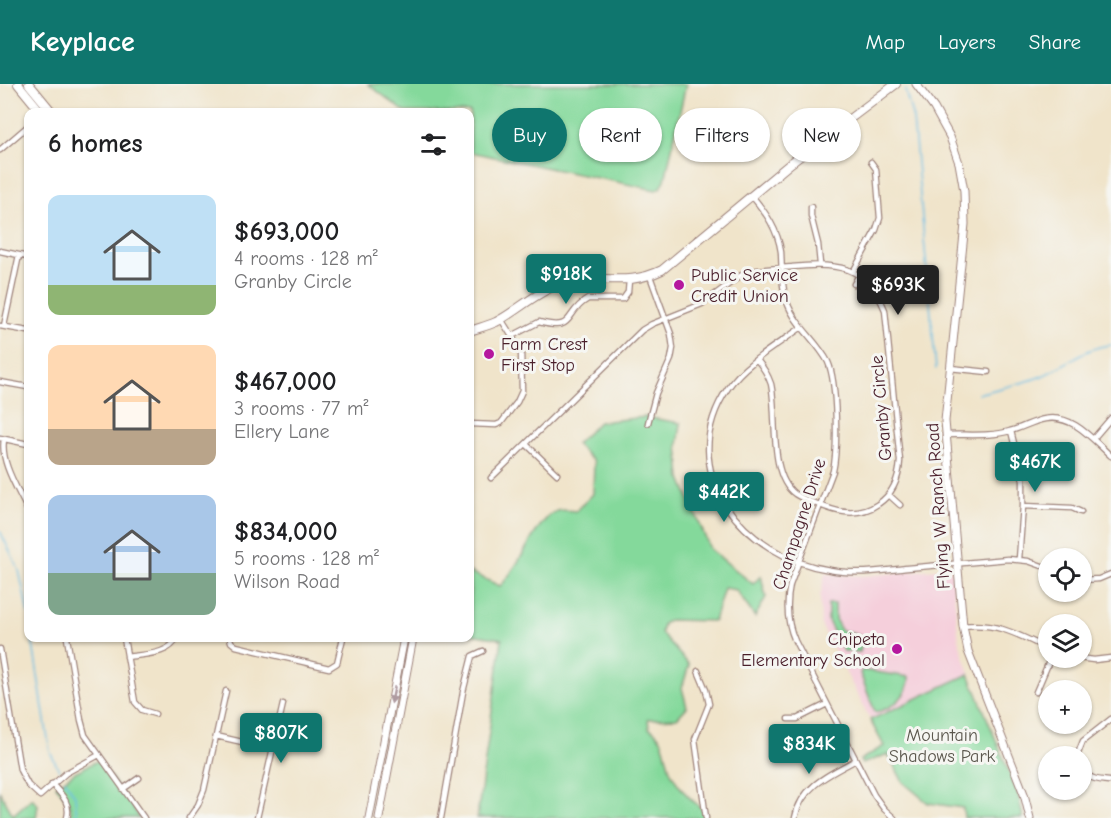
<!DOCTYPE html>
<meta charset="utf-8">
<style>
body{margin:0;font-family:"Comic Neue",sans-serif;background:#f6f6f6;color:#202124;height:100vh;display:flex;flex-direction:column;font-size:22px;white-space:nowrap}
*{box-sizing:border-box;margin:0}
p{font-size:20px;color:#757577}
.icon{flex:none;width:33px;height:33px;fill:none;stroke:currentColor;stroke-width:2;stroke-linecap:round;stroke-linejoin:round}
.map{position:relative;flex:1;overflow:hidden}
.details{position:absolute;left:24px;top:24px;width:450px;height:534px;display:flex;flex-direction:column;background:#fff;border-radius:12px;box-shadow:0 2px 4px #0004}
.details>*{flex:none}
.guide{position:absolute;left:492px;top:24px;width:528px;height:54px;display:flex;gap:12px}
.fabs{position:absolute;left:1038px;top:464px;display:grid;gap:12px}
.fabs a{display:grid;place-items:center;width:54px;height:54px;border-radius:50%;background:#fff;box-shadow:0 2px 4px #0004;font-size:30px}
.price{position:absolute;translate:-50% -51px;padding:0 14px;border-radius:6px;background:#0f766e;color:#fff;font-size:20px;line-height:39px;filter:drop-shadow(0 2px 3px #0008)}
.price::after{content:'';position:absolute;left:50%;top:36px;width:18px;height:14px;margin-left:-9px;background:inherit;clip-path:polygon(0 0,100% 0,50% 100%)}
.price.current{background:#222;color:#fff}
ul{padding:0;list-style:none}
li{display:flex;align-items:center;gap:18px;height:150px;padding:0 24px}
li span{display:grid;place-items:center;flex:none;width:168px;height:120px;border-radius:12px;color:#555}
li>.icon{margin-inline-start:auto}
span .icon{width:72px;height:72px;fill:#fffc;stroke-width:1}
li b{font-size:26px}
h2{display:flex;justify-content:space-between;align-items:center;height:72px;padding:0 24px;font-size:26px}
.chip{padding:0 21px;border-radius:27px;background:#fff;box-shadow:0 2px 4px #0004;font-size:21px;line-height:54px}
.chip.current{background:#0f766e;color:#fff}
header{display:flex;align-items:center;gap:36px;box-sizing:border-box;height:84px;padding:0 30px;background:#0f766e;color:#fff}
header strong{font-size:28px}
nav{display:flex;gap:33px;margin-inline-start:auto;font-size:21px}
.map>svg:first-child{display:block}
.built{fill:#f5cfdb}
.green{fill:#84d99b;stroke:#677c63;stroke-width:1.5}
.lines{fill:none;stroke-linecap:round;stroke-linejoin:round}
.stream{stroke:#66bce3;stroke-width:1.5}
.street-casing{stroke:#9d827a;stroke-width:7}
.secondary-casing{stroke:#9d827a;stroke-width:9}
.primary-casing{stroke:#9d827a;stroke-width:10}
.street{stroke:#fff;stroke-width:4.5}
.secondary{stroke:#fff;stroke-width:7}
.primary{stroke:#fff;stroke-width:8}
.oneway{fill:#ae9aa0}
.poi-dot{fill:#b5179e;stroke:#f6f6f2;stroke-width:2}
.labels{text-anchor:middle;stroke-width:6;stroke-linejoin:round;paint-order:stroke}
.poi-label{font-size:18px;fill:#4a1f2b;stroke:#f6f6f2;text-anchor:start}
.street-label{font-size:18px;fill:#4a1f2b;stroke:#f6f6f2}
.park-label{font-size:18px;fill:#5b574d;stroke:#f6f6f2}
</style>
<header>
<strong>Keyplace</strong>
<nav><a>Map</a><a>Layers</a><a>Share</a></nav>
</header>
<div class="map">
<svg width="1111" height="734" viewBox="0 0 1111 734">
<rect width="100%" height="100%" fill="#f6f6f2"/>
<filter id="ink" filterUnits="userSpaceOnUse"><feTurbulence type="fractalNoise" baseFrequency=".0167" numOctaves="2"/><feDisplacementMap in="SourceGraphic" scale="12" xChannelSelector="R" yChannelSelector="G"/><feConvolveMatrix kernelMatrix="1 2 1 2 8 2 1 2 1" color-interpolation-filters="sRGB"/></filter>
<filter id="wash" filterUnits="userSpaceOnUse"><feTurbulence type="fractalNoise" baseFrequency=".008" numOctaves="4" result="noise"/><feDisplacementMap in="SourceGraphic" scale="24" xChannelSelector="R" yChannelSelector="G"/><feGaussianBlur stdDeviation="1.35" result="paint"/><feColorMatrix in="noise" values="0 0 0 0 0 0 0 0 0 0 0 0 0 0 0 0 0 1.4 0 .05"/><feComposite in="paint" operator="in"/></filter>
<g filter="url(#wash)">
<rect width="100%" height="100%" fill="#f0e4ca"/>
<!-- built -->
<path class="built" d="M949,484L952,489L959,558L971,592L969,590L954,596V599L870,635L821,541L820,513L825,490L863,492Z"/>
<!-- green -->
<path class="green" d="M368,0H686L665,96L661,103L656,106L470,68V28H405Z
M645,333L681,339L678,361L681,394L710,465L753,500L761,492L766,513L755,533L736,506L724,504L714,537L669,536L663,540L661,549L689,581L682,604L687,623L677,634L648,635L649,644C667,653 664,672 671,688C679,705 692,716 705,728V734H477L502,555L470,550V488L500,502C520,484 536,435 557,427C563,425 570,427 576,427L593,410L594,378L576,360L599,338Z
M828,520H835V535L841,546L863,553L860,568L843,567L828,537Z
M862,586L909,593C910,610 892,626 875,628L860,589Z
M969,590L1018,710L1023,734H964L963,724L928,719L903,698L888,670L862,680L860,676L884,662L870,636Z
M97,677L100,678L140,734H70C73,719 65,713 56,702L75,688Z
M0,708L13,731L32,714L38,721L36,734H0Z"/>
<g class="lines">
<!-- stream -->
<path class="stream" d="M905,6L913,35L936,285
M978,310C999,304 1022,300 1042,292C1066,282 1084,263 1111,261
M0,447L19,486L28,529
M32,554L50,668L59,686
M65,696L75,712L77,734"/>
</g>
</g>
<g filter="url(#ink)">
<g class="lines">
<defs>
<path id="street" d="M0,66L28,42
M752,112C766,129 778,146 781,168C782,184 781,202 787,218C795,241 817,257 828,278C837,298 838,365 833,387L790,501C786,520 787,539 795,557L874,711L884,725L894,734
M811,123V132L818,160L820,180
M0,167L28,173
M853,188L876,146L880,134L876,85L871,78
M854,200L859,191
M0,242L28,247
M4,242L19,171
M802,243C777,261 745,279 728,304C672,387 744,473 830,486C855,491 882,487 907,484C941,481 974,478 1008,475L1028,477L1048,484
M512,252L539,238C577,248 563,229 588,215H623L628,208L629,196
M950,284L988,288
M0,298L28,303
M648,339L656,309L671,275L673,264L671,250L650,192
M470,340L496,341L501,339L517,318L522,307L521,267L501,235
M1011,347L1023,396V422L1019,475
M945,351C966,350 990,353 1010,347C1022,344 1033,337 1045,335C1073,330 1092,355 1111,372
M0,354L28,360
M4,355C0,379 18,405 28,427
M1093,355L1111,334
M527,361L557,390
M491,394L642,246L652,240L702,220L740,192L750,187C763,185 778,184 792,183C835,178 867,181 885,226L900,377C899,395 893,410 878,420C861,432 843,430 825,423C815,419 804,416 795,410C768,390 778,331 771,300C768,291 763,283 757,276
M889,411L900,421
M1023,422L1072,424L1081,428
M1082,496L1099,495L1111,490
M963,542C997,538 1019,551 1048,565
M67,554L81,636L85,651L144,734
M124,554L135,618L142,626L155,630
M230,554L231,558L236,562L329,584L337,579L343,554
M0,565L20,686L28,701L40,712L66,689L99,671
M127,573C144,570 169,571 177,554
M1071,573L1094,576L1111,574
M698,587L706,606L709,620L695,655L706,734
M1036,608L1051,573
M788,635H797L827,620
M216,652L273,665
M1077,672L1083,657L1111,635
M1082,686C1089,695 1098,696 1109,697
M52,700C62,711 71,719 67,734
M123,705L139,694
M189,734L198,721L204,706L226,607
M257,734L283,620
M441,734L463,608L472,572L483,567
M795,734C801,702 830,690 856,676"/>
<path id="secondary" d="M916,0L934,24L950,53L959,79L964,107L965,140L945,337L963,542L968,567L1024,710L1030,734
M369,734L404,554
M379,734L413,554"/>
<path id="primary" d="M18,0L41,28
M29,0L52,28
M470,247C478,244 487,242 496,238C517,227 535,209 559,200C593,187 624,205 662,186L791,79L896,0"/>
</defs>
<!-- street casing -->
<use href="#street" class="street-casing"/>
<!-- secondary casing -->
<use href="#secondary" class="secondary-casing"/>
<!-- primary casing -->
<use href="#primary" class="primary-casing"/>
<!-- street -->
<use href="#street" class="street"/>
<!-- secondary -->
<use href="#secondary" class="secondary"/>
<!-- primary -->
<use href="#primary" class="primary"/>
</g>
<!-- one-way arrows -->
<defs><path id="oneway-solid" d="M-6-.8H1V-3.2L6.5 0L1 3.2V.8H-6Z" transform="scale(1.5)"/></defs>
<use class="oneway" href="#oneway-solid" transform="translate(393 611) rotate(101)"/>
</g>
<!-- markers -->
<g class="poi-dot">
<circle cx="679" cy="201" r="6"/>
<circle cx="489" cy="270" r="6"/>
<circle cx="897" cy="565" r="6"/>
</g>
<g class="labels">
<!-- poi labels -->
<g class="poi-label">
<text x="691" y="197">Public Service<tspan x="691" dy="21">Credit Union</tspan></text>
<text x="501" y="266">Farm Crest<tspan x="501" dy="21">First Stop</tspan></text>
<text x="885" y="561" text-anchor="end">Chipeta<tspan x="885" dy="21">Elementary School</tspan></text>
</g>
<!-- street labels -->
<g class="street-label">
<text transform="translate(881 324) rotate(-95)" y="6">Granby Circle</text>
<text transform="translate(938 422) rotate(-94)" y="6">Flying W Ranch Road</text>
<text transform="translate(799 440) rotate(-72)" y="6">Champagne Drive</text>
</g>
<!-- park labels -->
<g class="park-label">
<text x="942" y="657">Mountain<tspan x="942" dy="21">Shadows Park</tspan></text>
</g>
</g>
</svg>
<div class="fabs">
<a><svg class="icon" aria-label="locate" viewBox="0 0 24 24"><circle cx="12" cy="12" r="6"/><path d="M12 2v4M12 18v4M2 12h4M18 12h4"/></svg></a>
<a><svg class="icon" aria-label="layers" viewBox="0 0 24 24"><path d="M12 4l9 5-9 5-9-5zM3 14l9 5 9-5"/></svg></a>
<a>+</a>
<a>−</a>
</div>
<b class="price" style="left:566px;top:221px">$918K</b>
<b class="price current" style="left:898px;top:232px">$693K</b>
<b class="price" style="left:1035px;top:409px">$467K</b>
<b class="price" style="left:724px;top:439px">$442K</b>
<b class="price" style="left:281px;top:680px">$807K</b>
<b class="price" style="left:809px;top:691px">$834K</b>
<div class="guide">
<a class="chip current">Buy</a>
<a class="chip">Rent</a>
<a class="chip">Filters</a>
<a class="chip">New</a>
</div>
<section class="details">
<h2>6 homes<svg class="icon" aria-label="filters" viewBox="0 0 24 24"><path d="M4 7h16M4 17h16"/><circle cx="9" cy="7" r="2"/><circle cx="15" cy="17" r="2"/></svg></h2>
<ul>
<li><span style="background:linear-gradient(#bfe0f5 75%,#8fb573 0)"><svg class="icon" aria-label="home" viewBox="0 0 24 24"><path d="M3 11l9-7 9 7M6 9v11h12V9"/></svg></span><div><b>$693,000</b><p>4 rooms · 128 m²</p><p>Granby Circle</p></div></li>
<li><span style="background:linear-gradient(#ffd9b3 70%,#b9a48a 0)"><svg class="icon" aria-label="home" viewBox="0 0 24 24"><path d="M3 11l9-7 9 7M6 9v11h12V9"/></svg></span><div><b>$467,000</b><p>3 rooms · 77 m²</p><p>Ellery Lane</p></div></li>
<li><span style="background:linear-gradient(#a9c7e8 65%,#7fa58c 0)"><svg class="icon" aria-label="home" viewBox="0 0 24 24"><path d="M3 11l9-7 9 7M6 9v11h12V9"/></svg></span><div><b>$834,000</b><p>5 rooms · 128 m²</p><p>Wilson Road</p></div></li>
</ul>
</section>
</div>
